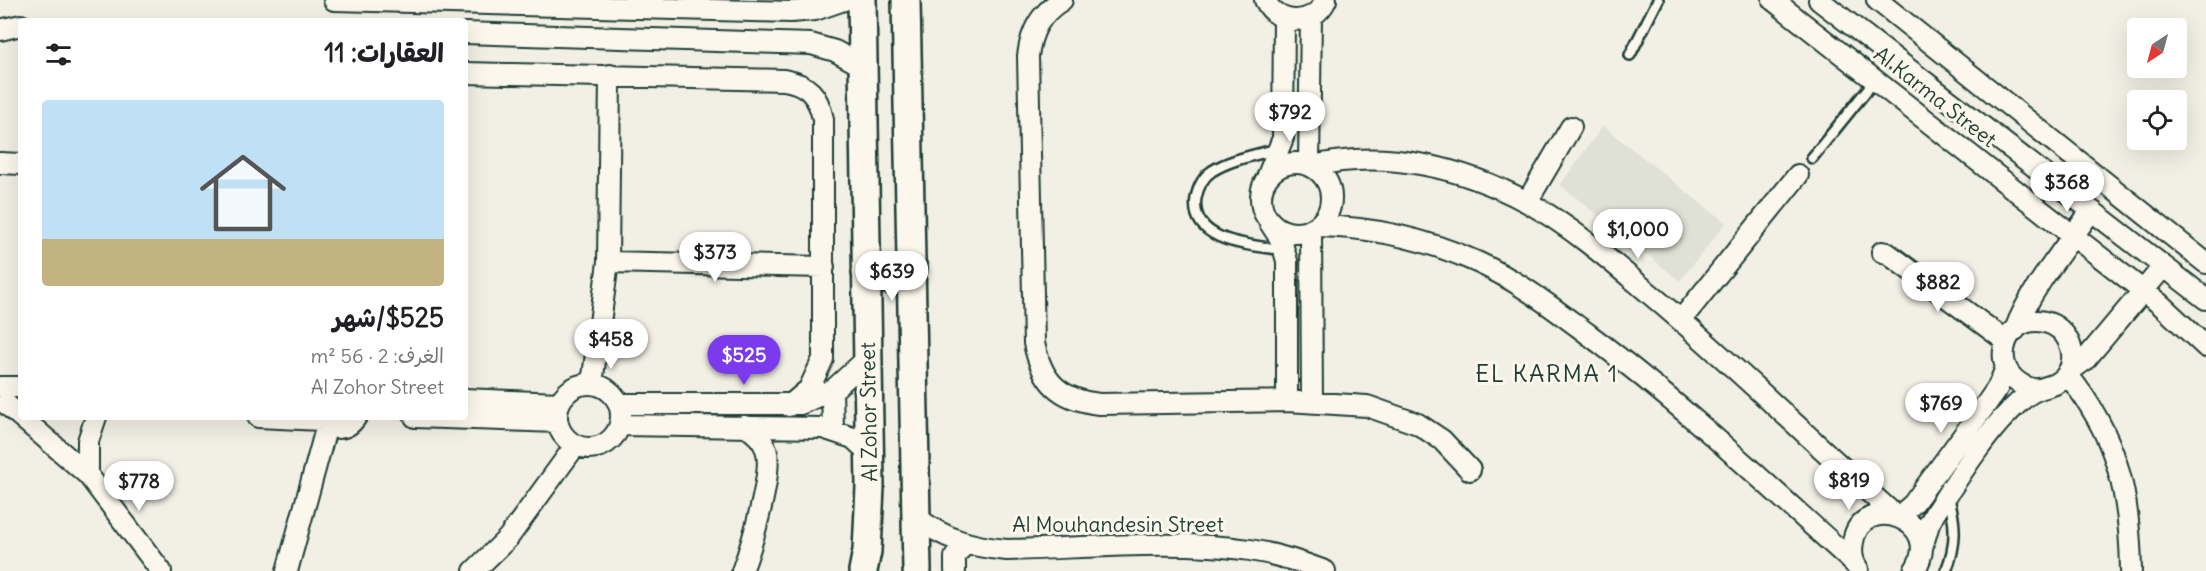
<!DOCTYPE html>
<html lang="ar">
<meta charset="utf-8">
<style>
body{margin:0;font-family:Delius,"Playpen Sans Arabic",sans-serif;background:#f2f2f2;color:#202124;direction:rtl;height:100vh;display:flex;flex-direction:column;font-size:22px;white-space:nowrap}
*{box-sizing:border-box;margin:0}
p{font-size:20px;color:#757577}
.icon{flex:none;width:33px;height:33px;fill:none;stroke:currentColor;stroke-width:2;stroke-linecap:round;stroke-linejoin:round}
.map{position:relative;flex:1;overflow:hidden;direction:ltr}
.sheet{position:absolute;left:18px;top:18px;width:450px;height:402px;display:flex;flex-direction:column;background:#fff;border-radius:6px;box-shadow:0 6px 24px #0002;direction:rtl}
.sheet>*{flex:none}
.needle{width:39px;rotate:216deg}
.tools{position:absolute;left:2127px;top:18px;display:grid;gap:12px}
.tools a{display:grid;place-items:center;width:60px;height:60px;border-radius:6px;background:#fff;box-shadow:0 6px 24px #0002;font-size:30px}
.price{position:absolute;translate:-50% -51px;padding:0 14px;border-radius:21px;background:#fff;color:#222;font-size:20px;line-height:39px;filter:drop-shadow(0 2px 3px #0008)}
.price::after{content:'';position:absolute;left:50%;top:36px;width:18px;height:14px;margin-left:-9px;background:inherit;clip-path:polygon(0 0,100% 0,50% 100%)}
.price.active{background:#7c3aed;color:#fff}
ul{padding:0;list-style:none}
li{display:grid;align-content:center;gap:12px;height:318px;padding:0 24px}
li+li{border-top:2px solid #e0e0e0}
li span{display:grid;place-items:center;height:186px;border-radius:6px;color:#555}
li>.icon{margin-inline-start:auto}
span .icon{width:108px;height:108px;fill:#fffc;stroke-width:1}
li b{font-size:26px}
h2{display:flex;justify-content:space-between;align-items:center;height:72px;padding:0 24px;font-size:26px}
.map>svg:first-child{display:block}
.built{fill:#e0e1d6}
.lines{fill:none;stroke-linecap:round;stroke-linejoin:round}
.lane-casing{stroke:#1f3d34;stroke-width:14}
.street-casing{stroke:#1f3d34;stroke-width:24}
.secondary-casing{stroke:#1f3d34;stroke-width:32}
.lane{stroke:#fbf7ec;stroke-width:9}
.street{stroke:#fbf7ec;stroke-width:20}
.secondary{stroke:#fbf7ec;stroke-width:27}
.labels{text-anchor:middle;stroke-width:6;stroke-linejoin:round;paint-order:stroke}
.street-label{font-size:21px;fill:#1f3d34;stroke:#fbf7ec}
.quarter-label{font-size:24px;letter-spacing:1.5px;fill:#1f3d34;stroke:#fbf7ec}
</style>
<div class="map">
<svg width="2206" height="571" viewBox="0 0 2206 571">
<rect width="100%" height="100%" fill="#f2f0e5"/>
<filter id="ink" filterUnits="userSpaceOnUse"><feTurbulence type="fractalNoise" baseFrequency=".0167" numOctaves="2"/><feDisplacementMap in="SourceGraphic" scale="12" xChannelSelector="R" yChannelSelector="G"/><feConvolveMatrix kernelMatrix="1 2 1 2 8 2 1 2 1" color-interpolation-filters="sRGB"/></filter>
<g filter="url(#ink)">
<!-- built -->
<path class="built" d="M1603,126L1726,223L1680,281L1560,185Z"/>
<g class="lines">
<defs>
<path id="lane" d="M1630,55L1658,0
M1277,149C1256,155 1231,159 1212,171C1203,177 1198,188 1196,198C1189,244 1255,245 1284,250
M1812,158L1875,80
M1946,571C1957,544 1956,523 1948,495"/>
<path id="street" d="M334,0L791,12L815,10L844,0
M1062,0C1040,14 1031,31 1028,56L1034,343C1042,382 1059,399 1099,404L1287,401L1367,406L1418,424L1442,440L1470,470
M1265,0C1278,27 1314,26 1326,0
M1773,0L2160,304L2206,347
M1819,0L2206,299
M1877,0L2206,263
M0,30L21,25
M465,33L811,44L835,51L864,67
M465,73L784,80C808,84 818,95 823,119V359L809,389L789,406
M1261 198a35 35 0 1 1 70 0a35 35 0 1 1-70 0Z
M0,163L21,164
M1309,164L1311,17
M1313,166C1385,149 1462,167 1527,202C1572,227 1611,261 1650,294C1735,365 1813,443 1896,516
M1268,175L1283,138L1284,19
M1527,202L1571,127
M1270,223L1281,240L1287,261V401
M1318,226C1372,227 1428,240 1477,262C1517,280 1553,308 1588,334C1682,404 1767,485 1854,563
M1311,230L1312,402
M1882,252L1887,253L2006,341
M608,262L824,267
M1681,320L1798,175
M2015,330C2029,291 2067,245 2091,211
M2068,372L2085,360L2163,267
M2067,374C2117,435 2130,494 2131,571
M557 416a32 32 0 1 1 64 0a32 32 0 1 1-64 0Z
M592,384L608,262L610,75
M0,387H21
M832,390L833,430
M465,399L559,403
M6,404L88,475L161,571
M619,404H800L834,389L869,357
M258,417L321,420
M320,417C329,431 346,432 356,417
M415,417L557,422
M620,425L823,428L853,438L869,453
M88,475V441L96,417
M915,516C943,539 972,547 1007,550C1084,548 1176,539 1250,550C1276,554 1301,562 1325,571
M1899,516L1913,504L1987,403L1998,387L2006,368
M1922,548L1929,524L1935,513C1955,483 1984,436 2008,413C2016,405 2026,394 2037,390C2049,385 2060,386 2068,373C2079,353 2067,327 2045,322C2000,312 1984,380 2037,390
M1858,569C1852,561 1851,552 1853,542C1861,490 1948,520 1914,571
M287,571L327,425
M474,571L508,538L575,446
M742,571C751,548 774,471 766,449C762,438 754,431 744,426
M955,571V557L964,544"/>
<path id="secondary" d="M862,0L870,487L867,551L863,571
M906,0L917,571
M866,272C883,282 898,281 913,268"/>
</defs>
<!-- lane casing -->
<use href="#lane" class="lane-casing"/>
<!-- street casing -->
<use href="#street" class="street-casing"/>
<!-- secondary casing -->
<use href="#secondary" class="secondary-casing"/>
<!-- lane -->
<use href="#lane" class="lane"/>
<!-- street -->
<use href="#street" class="street"/>
<!-- secondary -->
<use href="#secondary" class="secondary"/>
</g>
</g>
<g class="labels">
<!-- street labels -->
<g class="street-label">
<text transform="translate(1935 97) rotate(38)" y="7">Al Karma Street</text>
<text transform="translate(869 412) rotate(-91)" y="7">Al Zohor Street</text>
<text x="1118" y="532">Al Mouhandesin Street</text>
</g>
<!-- quarter labels -->
<g class="quarter-label">
<text x="1547" y="382">EL KARMA 1</text>
</g>
</g>
</svg>
<div class="tools">
<a><svg class="needle" viewBox="-14 -14 28 28"><path d="M0-13l5 13h-10z" fill="#e53935"/><path d="M0 13l5-13h-10z" fill="#757577"/></svg></a>
<a><svg class="icon" aria-label="locate" viewBox="0 0 24 24"><circle cx="12" cy="12" r="6"/><path d="M12 2v4M12 18v4M2 12h4M18 12h4"/></svg></a>
</div>
<b class="price" style="left:1290px;top:143px">$792</b>
<b class="price" style="left:2067px;top:213px">$368</b>
<b class="price" style="left:1638px;top:260px">$1,000</b>
<b class="price" style="left:715px;top:283px">$373</b>
<b class="price" style="left:892px;top:302px">$639</b>
<b class="price" style="left:1938px;top:313px">$882</b>
<b class="price" style="left:611px;top:370px">$458</b>
<b class="price active" style="left:744px;top:386px">$525</b>
<b class="price" style="left:1941px;top:434px">$769</b>
<b class="price" style="left:1849px;top:511px">$819</b>
<b class="price" style="left:139px;top:512px">$778</b>
<section class="sheet">
<h2>العقارات: 11<svg class="icon" aria-label="filters" viewBox="0 0 24 24"><path d="M4 7h16M4 17h16"/><circle cx="9" cy="7" r="2"/><circle cx="15" cy="17" r="2"/></svg></h2>
<ul>
<li><span style="background:linear-gradient(#bfe0f5 75%,#c2b280 0)"><svg class="icon" aria-label="home" viewBox="0 0 24 24"><path d="M3 11l9-7 9 7M6 9v11h12V9"/></svg></span><div><b>$525/شهر</b><p>الغرف: 2 · 56 m²</p><p>Al Zohor Street</p></div></li>
</ul>
</section>
</div>
